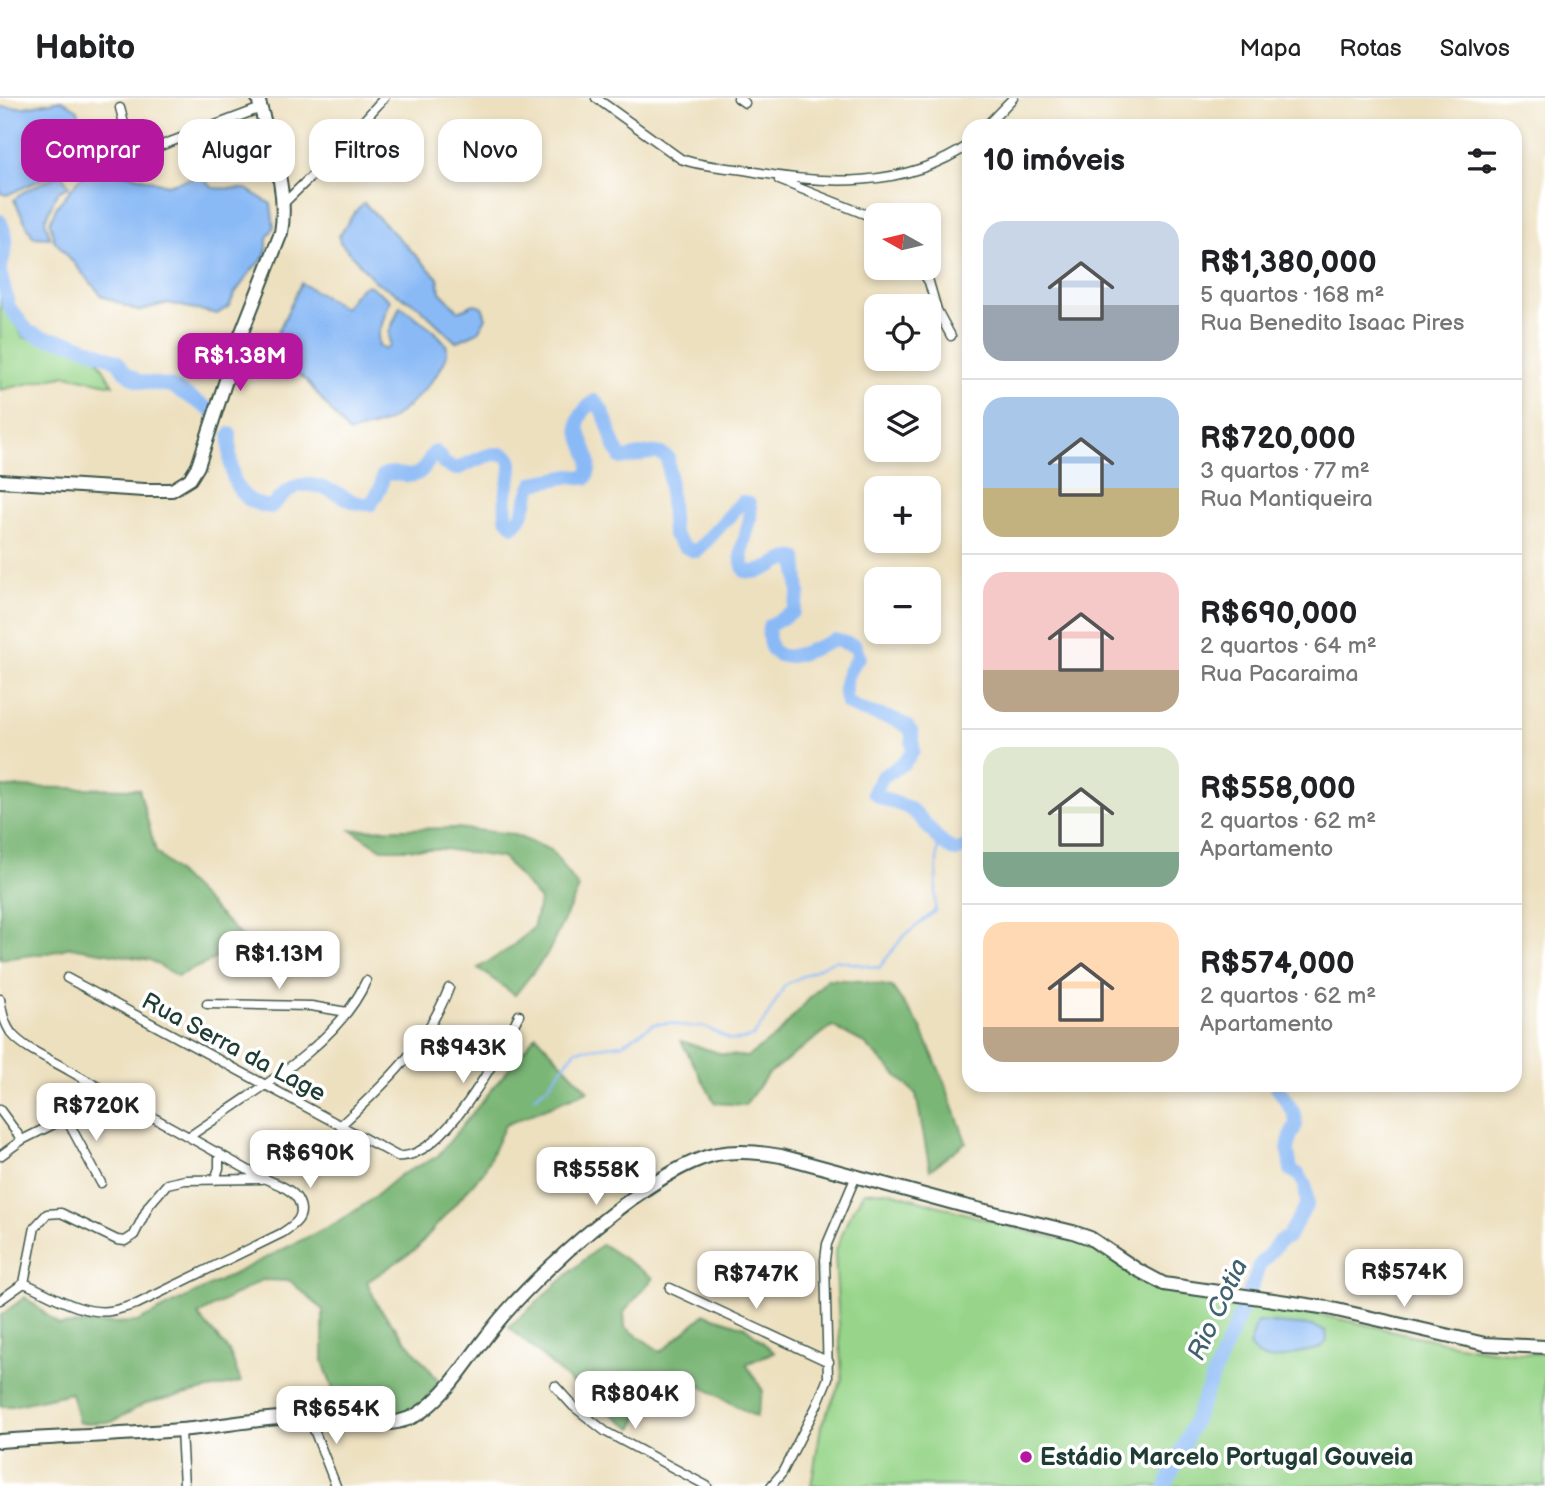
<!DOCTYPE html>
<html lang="pt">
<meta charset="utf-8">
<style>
body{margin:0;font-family:"Balsamiq Sans",sans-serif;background:#f6f6f6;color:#202124;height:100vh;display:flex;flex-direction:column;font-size:26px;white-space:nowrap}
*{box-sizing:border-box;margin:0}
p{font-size:23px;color:#757577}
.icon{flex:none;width:38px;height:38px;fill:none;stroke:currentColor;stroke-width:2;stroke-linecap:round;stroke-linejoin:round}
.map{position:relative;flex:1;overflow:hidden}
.panel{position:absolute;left:962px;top:21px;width:560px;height:973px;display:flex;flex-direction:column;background:#fff;border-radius:21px;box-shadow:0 4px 10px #0003}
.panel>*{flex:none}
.guide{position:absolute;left:21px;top:21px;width:665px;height:63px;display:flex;gap:14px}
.needle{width:46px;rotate:278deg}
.fabs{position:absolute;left:864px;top:105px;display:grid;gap:14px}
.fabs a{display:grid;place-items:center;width:77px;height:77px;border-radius:14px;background:#fff;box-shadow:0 4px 10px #0003;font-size:35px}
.price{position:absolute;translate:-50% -60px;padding:0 16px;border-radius:14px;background:#fff;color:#222;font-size:23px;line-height:46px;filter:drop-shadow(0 2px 4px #0008)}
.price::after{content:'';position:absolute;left:50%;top:42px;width:21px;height:16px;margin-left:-10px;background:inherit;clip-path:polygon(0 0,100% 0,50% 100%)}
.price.on{background:#b5179e;color:#fff}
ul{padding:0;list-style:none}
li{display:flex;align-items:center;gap:21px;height:175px;padding:0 21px}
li+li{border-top:2px solid #e0e0e0}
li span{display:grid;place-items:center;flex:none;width:196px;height:140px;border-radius:21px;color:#555}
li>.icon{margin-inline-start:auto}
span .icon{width:84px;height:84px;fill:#fffc;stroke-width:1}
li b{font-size:30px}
h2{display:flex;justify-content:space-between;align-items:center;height:84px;padding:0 21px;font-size:30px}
.pill{padding:0 24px;border-radius:21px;background:#fff;box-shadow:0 4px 10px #0003;font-size:24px;line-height:63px}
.pill.on{background:#b5179e;color:#fff}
header{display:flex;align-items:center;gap:42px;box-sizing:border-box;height:98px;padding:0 35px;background:#fff;border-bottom:2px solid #e0e0e0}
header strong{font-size:33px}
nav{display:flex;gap:38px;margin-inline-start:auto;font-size:24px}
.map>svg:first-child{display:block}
.green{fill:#98d58a;stroke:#5c895f;stroke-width:2}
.forest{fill:#7ab676;stroke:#4c7a55;stroke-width:2}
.water{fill:#8abaf6;stroke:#547c95;stroke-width:2}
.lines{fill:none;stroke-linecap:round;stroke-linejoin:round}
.stream{stroke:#8abaf6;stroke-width:2.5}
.river{stroke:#8abaf6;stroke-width:14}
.street-casing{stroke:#3e5549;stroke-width:11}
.secondary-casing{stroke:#3e5549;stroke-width:16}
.street{stroke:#fff;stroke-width:8}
.secondary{stroke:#fff;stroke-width:12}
.poi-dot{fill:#b5179e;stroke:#fff;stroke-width:2.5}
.labels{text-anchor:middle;stroke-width:7;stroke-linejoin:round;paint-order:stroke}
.street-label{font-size:24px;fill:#1f3d34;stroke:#fff}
.poi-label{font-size:24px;font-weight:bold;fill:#1f3d34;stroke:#fff;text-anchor:start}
.water-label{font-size:26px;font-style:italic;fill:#3f626e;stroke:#fff}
</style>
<header>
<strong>Habito</strong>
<nav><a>Mapa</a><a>Rotas</a><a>Salvos</a></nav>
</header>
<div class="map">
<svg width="1545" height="1388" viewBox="0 0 1545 1388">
<rect width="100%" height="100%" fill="#fff"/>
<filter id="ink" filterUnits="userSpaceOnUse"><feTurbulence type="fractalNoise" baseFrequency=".0143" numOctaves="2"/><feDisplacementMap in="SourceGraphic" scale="14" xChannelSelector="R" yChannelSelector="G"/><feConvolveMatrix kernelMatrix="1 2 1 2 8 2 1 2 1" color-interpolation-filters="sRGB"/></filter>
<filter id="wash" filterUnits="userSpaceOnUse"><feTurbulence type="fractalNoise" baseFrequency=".00686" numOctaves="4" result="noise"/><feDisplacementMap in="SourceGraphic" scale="28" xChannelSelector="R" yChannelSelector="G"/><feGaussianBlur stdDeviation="1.57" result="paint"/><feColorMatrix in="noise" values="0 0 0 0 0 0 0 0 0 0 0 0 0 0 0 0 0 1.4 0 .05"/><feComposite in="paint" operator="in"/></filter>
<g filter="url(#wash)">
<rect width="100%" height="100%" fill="#ede0bf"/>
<!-- green -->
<path class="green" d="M0,200L23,239L93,253L113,287L66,277L0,292Z
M887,1093L1037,1136L1075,1143L1103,1156L1156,1189L1180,1197C1231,1206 1283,1210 1334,1220C1405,1234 1473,1256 1545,1256V1388H811L821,1328L842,1281L835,1155L848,1121L864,1094Z"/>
<!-- forest -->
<path class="forest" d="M0,689L139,691L156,754L244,841L209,864L177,878L150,862L70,849L49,855L0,861Z
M456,730L512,736L551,752L579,790L548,855L515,897L478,870L509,851L533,830L540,802L503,760L444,751H382L351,732Z
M827,881L860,883L892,889L920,928L944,983L966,1044L930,1072L916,996L864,945L832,928L767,977L745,1007L715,1005L681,943L722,956L747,959L776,938Z
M536,937L588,993L505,1027L484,1073L416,1151L367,1184L378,1208L439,1283L422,1308L385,1321L338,1306L323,1263V1212L290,1183L262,1182L198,1217L229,1253L241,1284L146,1305L112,1324L79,1325L71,1295L12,1308H0V1218L25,1199L59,1227L137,1224L340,1123L368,1104L400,1077L437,1059Z
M602,1146L653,1180L624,1214L625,1229L661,1254L705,1216L745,1229L774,1254L746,1266L763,1293L756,1319L697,1286L664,1281L648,1298L633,1330L591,1302L509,1229Z"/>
<!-- water -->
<path class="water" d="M62,2L78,12L80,27L87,38L80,58L50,77L7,97L0,95V9H25Z
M101,68L167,87L200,78L213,90L246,91L271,106L274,129L267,140V152L261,164L255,168L235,195L229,208L217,216L168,205L138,213L102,198L54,142L50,124L57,108L80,80Z
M61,76L69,88L57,95L45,122L50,140L33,139L14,102L23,94Z
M364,105L438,180L440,194L459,213L474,206L482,208L486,220L478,234L456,244L418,208L375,183L340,144L339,138C348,126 352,114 364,105Z
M301,185L344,210L360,190L369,187L390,202L378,238L379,248L385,251L390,248L389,235L400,208C412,217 440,235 446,247C455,266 404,316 386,324C375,329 361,331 349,335L306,282L276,258L273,245Z
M1257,1224L1312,1228L1326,1233L1327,1243C1320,1253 1314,1251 1302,1254C1280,1259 1266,1270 1249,1248Z"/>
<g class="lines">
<!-- stream -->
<path class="stream" d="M534,999L547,989L576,952L622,946L654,926L670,925L687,929L703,928L731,942H741L753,938L765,922L785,887L835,862L879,870L903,839L935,813L938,742"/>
<!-- river -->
<path class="river" d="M0,123C10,144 5,151 0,172
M0,174L9,209L28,233L41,239L73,245L104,257L118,264L124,273L138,283L171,288L209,311
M230,336C229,370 230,404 271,409C293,386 303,380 334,394C348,400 354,407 371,406L381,389L383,377C395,371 409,384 421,373C427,368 429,360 435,354L441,359L444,366L456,371C469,366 484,356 498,356C521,355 507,385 506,397C505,404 506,412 506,419L514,428C528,413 525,397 534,385L571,378L586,380C602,351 555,331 595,303C610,319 609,343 621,360C637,360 655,348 668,360L673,435C679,444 685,452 697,453L742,404L749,405C756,428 733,450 745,473C768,478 777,458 796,460L799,496L793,514L769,528C764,580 810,551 835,542L855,548L859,559C847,573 841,587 847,605L860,612L896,622L907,628L912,635L913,653L904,665L882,679L874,694C883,704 899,704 910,711C929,724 934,744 956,753L970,747
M1166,1388L1253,1186L1259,1168L1280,1143L1288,1139L1307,1106L1305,1087L1299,1077L1291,1072L1288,1053L1290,1039L1296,1027L1295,1017L1276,987"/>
</g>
</g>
<g filter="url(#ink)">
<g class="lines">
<defs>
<path id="street" d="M596,0L681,61C703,69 726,69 750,73C822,87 906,91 970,46
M738,0L745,5
M120,10C126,30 125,49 149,52L261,10
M986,28L1013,0
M779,82L877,121
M283,106L331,59L384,0
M920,170L929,184L937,212L951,238
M67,880L397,1058C443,1064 501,953 519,917
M0,901C2,913 4,926 12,936C26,952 52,962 70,973C131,1008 192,1040 253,1075C266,1083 291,1088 298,1102C307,1119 294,1127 282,1135L137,1206C128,1208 119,1212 110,1213C81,1217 50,1196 24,1185
M207,906L311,908L347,914
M0,1012L22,1042
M66,1020L101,1085
M340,1028C384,987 426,948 449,890
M190,1038C247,998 338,948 366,883
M0,1058L22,1042L66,1020L101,991
M215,1082L219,1070V1055
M24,1185L35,1129L47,1116L61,1115L117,1142L125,1143L134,1137L149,1107L167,1086L185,1082L261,1081
M670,1190L829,1264
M0,1202L24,1185
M555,1288L573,1308L606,1334L707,1388
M309,1319L336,1388
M181,1332L184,1388
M771,1388L782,1375L817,1307L828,1280L825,1162L827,1146L856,1078"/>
<path id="secondary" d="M0,383L144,392H172L190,381L198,368L240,239L281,135C289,89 269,44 258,0
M0,1343C60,1339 120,1337 180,1332C226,1328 272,1317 318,1319C354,1320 393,1337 425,1311C453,1289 471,1257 493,1230C534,1177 652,1070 717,1056C739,1052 759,1054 781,1058L961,1107L1073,1134L1090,1140L1136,1171L1164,1186L1328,1210L1485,1246L1545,1249"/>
</defs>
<!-- street casing -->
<use href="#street" class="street-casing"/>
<!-- secondary casing -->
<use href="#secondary" class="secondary-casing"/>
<!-- street -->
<use href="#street" class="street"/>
<!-- secondary -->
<use href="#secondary" class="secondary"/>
</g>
</g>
<!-- markers -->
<circle class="poi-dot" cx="1026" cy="1359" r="7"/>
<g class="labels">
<!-- street labels -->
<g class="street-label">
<text transform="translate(234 949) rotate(28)" y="8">Rua Serra da Lage</text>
</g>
<!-- poi labels -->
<g class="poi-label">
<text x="1040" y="1367">Estádio Marcelo Portugal Gouveia</text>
</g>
<!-- water labels -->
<g class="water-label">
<text transform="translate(1217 1211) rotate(-65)" y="9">Rio Cotia</text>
</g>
</g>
</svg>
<div class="fabs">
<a><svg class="needle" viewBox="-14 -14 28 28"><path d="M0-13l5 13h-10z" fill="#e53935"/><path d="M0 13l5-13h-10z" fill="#757577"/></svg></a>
<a><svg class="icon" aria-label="locate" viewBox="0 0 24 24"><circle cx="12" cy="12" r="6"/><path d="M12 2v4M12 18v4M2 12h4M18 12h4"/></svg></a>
<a><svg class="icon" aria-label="layers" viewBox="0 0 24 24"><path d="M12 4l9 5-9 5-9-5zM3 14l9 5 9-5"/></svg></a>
<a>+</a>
<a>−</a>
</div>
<b class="price on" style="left:240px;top:295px">R$1.38M</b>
<b class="price" style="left:279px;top:893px">R$1.13M</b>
<b class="price" style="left:463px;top:987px">R$943K</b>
<b class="price" style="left:96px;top:1045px">R$720K</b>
<b class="price" style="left:310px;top:1092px">R$690K</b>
<b class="price" style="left:596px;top:1109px">R$558K</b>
<b class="price" style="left:1404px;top:1211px">R$574K</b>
<b class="price" style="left:756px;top:1213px">R$747K</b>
<b class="price" style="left:635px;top:1333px">R$804K</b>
<b class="price" style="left:336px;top:1348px">R$654K</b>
<div class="guide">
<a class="pill on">Comprar</a>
<a class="pill">Alugar</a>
<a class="pill">Filtros</a>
<a class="pill">Novo</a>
</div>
<section class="panel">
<h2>10 imóveis<svg class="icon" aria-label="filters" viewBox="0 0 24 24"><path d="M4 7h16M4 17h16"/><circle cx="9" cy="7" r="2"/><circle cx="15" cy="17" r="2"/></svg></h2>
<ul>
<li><span style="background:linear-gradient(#c9d6e8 60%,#9aa5b1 0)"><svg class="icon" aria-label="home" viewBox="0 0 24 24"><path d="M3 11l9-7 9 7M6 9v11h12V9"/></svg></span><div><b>R$1,380,000</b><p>5 quartos · 168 m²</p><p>Rua Benedito Isaac Pires</p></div></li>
<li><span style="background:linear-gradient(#a9c7e8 65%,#c2b280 0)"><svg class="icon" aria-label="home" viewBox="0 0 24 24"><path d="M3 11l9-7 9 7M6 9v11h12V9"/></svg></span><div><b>R$720,000</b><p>3 quartos · 77 m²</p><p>Rua Mantiqueira</p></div></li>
<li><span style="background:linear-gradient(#f6c9c9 70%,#b9a48a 0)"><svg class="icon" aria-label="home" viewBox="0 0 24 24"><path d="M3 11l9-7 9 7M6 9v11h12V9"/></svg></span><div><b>R$690,000</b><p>2 quartos · 64 m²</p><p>Rua Pacaraima</p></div></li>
<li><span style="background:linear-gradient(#dfe7d0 75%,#7fa58c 0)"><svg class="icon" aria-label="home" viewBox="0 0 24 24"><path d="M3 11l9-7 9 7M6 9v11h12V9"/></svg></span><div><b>R$558,000</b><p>2 quartos · 62 m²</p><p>Apartamento</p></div></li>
<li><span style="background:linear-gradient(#ffd9b3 75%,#b9a48a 0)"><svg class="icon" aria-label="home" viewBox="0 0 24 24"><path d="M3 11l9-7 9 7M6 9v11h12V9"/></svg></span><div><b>R$574,000</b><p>2 quartos · 62 m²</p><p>Apartamento</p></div></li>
</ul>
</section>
</div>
